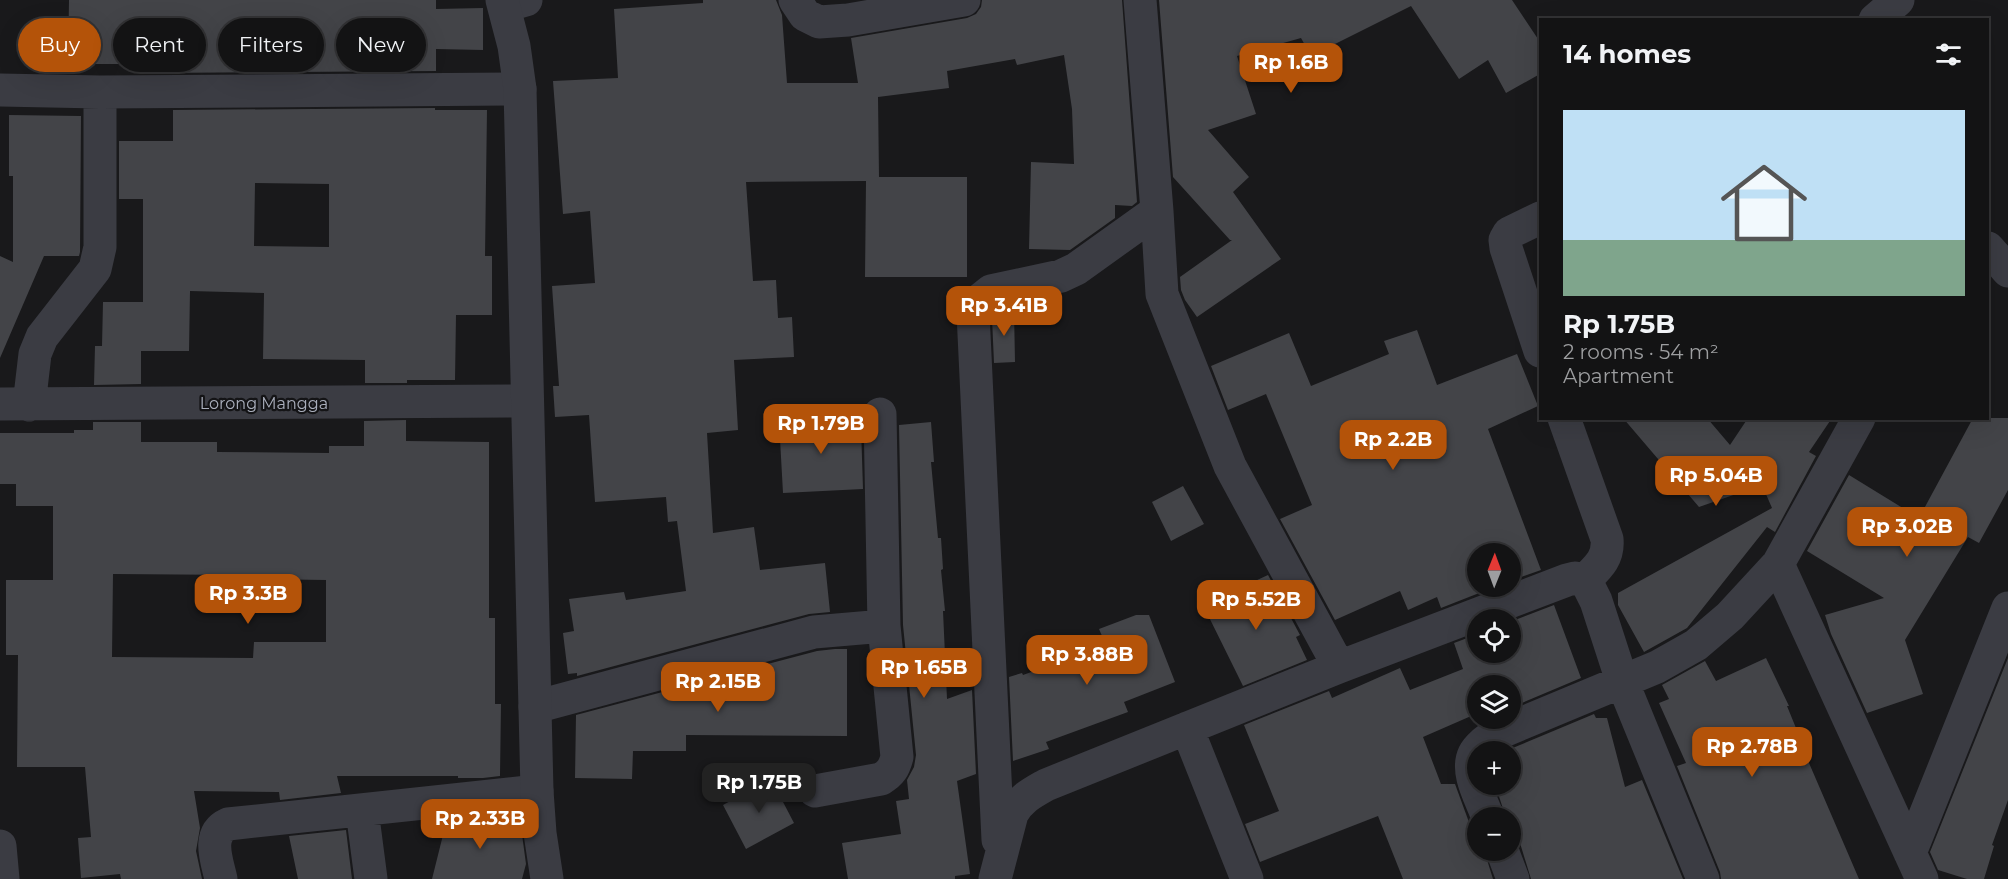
<!DOCTYPE html>
<meta charset="utf-8">
<style>
body{margin:0;font-family:Montserrat,sans-serif;background:#1c1c1d;color:#f1f3f6;height:100vh;display:flex;flex-direction:column;font-size:22px;white-space:nowrap}
*{box-sizing:border-box;margin:0}
p{font-size:20px;color:#9d9ea0}
.icon{flex:none;width:33px;height:33px;fill:none;stroke:currentColor;stroke-width:2;stroke-linecap:round;stroke-linejoin:round}
.map{position:relative;flex:1;overflow:hidden}
.sheet{position:absolute;left:1539px;top:18px;width:450px;height:402px;display:flex;flex-direction:column;background:#131314;border-radius:0px;box-shadow:0 6px 24px #0002,0 0 0 2px #323234}
.sheet>*{flex:none}
.guide{position:absolute;left:18px;top:18px;width:570px;height:54px;display:flex;gap:12px}
.needle{width:39px;rotate:1deg}
.buttons{position:absolute;left:1467px;top:543px;display:grid;gap:12px}
.buttons a{display:grid;place-items:center;width:54px;height:54px;border-radius:50%;background:#131314;box-shadow:0 6px 24px #0002,0 0 0 2px #323234;font-size:30px}
.price{position:absolute;translate:-50% -51px;padding:0 14px;border-radius:12px;background:#b45309;color:#fff;font-size:20px;line-height:39px;filter:drop-shadow(0 2px 3px #0008)}
.price::after{content:'';position:absolute;left:50%;top:36px;width:18px;height:14px;margin-left:-9px;background:inherit;clip-path:polygon(0 0,100% 0,50% 100%)}
.price.active{background:#222;color:#fff}
ul{padding:0;list-style:none}
li{display:grid;align-content:center;gap:12px;height:318px;padding:0 24px}
li+li{border-top:2px solid #323234}
li span{display:grid;place-items:center;height:186px;border-radius:0px;color:#555}
li>.icon{margin-inline-start:auto}
span .icon{width:108px;height:108px;fill:#fffc;stroke-width:1}
li b{font-size:26px}
h2{display:flex;justify-content:space-between;align-items:center;height:72px;padding:0 24px;font-size:26px}
.chip{padding:0 21px;border-radius:27px;background:#131314;box-shadow:0 6px 24px #0002,0 0 0 2px #323234;font-size:21px;line-height:54px}
.chip.active{background:#b45309;color:#fff}
.map>svg:first-child{display:block}
.building{fill:#434448;fill-rule:evenodd}
.lines{fill:none;stroke-linecap:round;stroke-linejoin:round}
.minor{stroke:#3b3c43;stroke-width:33}
.tertiary{stroke:#3b3c43;stroke-width:33}
.labels{text-anchor:middle;stroke-width:4.5;stroke-linejoin:round;paint-order:stroke}
.street-label{font-size:16px;fill:#aaafbc;stroke:#141416}
</style>
<div class="map">
<svg width="2008" height="879" viewBox="0 0 2008 879">
<rect width="100%" height="100%" fill="#19191b"/>
<!-- building -->
<path class="building" d="M69,0H436V9L483,8V50L436,49V71L152,73V64H68Z
M703,0H776L782,15L787,83H858L851,38L967,18L976,14L981,7L982,0H1122L1137,202L1132,206L1115,205V218L1070,250L1029,249L1031,162L1074,164L1072,109L1064,55L1017,65L1015,59L947,71L949,88L878,97L879,177H967V277H865L866,181L746,182L753,281L776,280L778,318L792,317L794,357L734,360L738,430L707,433L713,533L754,527L760,570L825,563L830,612L809,614L577,676V673L568,674L563,633L574,631L569,599L624,592L626,600L686,591L677,521L668,522L666,497L595,502L589,415L555,417L553,386H559L552,286L595,283L590,211L563,214L553,81L618,78L614,9L703,3Z
M1159,0H1512L1540,42V74L1506,93L1488,60L1459,79L1411,6L1311,56L1301,38L1237,56L1256,114L1208,130L1249,177L1233,192L1281,259L1197,317L1185,300L1181,290L1180,277L1232,240H1230L1173,177Z
M435,108V110H487L485,256H492V315H456L455,380H407V383H365V360L263,359L264,293L190,291L189,351H141V384L94,385L95,346H102L103,302H143V199H119V141H173V110ZM255,183L329,184V247L254,246Z
M9,115L81,116L80,252L79,256H44L0,358V256L13,262V176H9Z
M996,311H1014L1015,362L994,363L992,318Z
M1417,330L1437,385L1517,354L1538,406L1488,429L1541,570L1510,581V554H1478V586H1497L1441,608L1437,597L1408,610L1400,591L1335,620L1280,519L1312,505L1266,394L1228,410L1211,366L1289,333L1311,386L1389,354L1384,341Z
M858,418L859,427H861L863,489L783,493L779,421Z
M1623,418H1707L1730,445L1748,418H1832L1809,452L1816,456L1775,532L1767,527L1687,628L1644,652L1618,605V593L1772,508L1762,485L1699,507Z
M1973,418H2008V490L1979,543L1968,537L1905,640L1923,694L1867,713L1831,634L1825,615L1884,598L1807,551L1849,475L1919,518Z
M406,420V441L489,442V618H495V704H501L500,776L483,778H458V776H337L341,793L280,800L279,792L194,791L200,828L196,851L202,879H121L120,874L81,878L78,838L91,837L85,767H17L18,655H6V580H53V506H16V484H0V433H74V430H93V422H141V442H217V452L329,453V446H364V421ZM113,574L244,575V579L326,580V642H254L253,658L112,657Z
M931,422L934,462H931L938,538H941L943,569L941,570L945,611H943L947,699L972,690L976,774L957,781L970,874L955,876V879H848L842,843L901,834L896,801L909,799L907,780L914,767L916,755L903,625L899,425Z
M1183,486L1204,524L1171,541L1152,502Z
M1268,575L1300,635L1296,637L1307,660L1243,686L1203,605Z
M1554,605L1581,678L1510,708V686H1478V713L1423,737L1441,784H1455L1470,825L1478,833V850H1484L1493,879H1403L1378,816L1260,862L1245,824L1279,811L1244,725L1329,691L1332,698L1400,668L1410,690L1463,669L1454,643L1478,634V652H1510V622Z
M1136,615H1149L1175,682L1124,702L1128,712L1046,742L1049,749L1013,761L1009,677L1022,673L1023,675L1106,645L1099,629Z
M835,649H847V736L686,735V751H633L632,779L575,778L576,715L817,651Z
M1766,658L1789,706H1787L1807,755L1806,756L1859,879H1721L1720,872L1677,766L1686,763L1659,703L1669,699L1662,685L1705,661L1716,681Z
M2008,658V800L1992,845L1994,846L1984,879H1967L1938,870L1930,852Z
M1594,714L1596,718H1607L1625,787L1642,780L1683,879H1531L1520,843L1510,834V818H1506L1495,784H1510V752H1503Z
M771,779L794,823L746,849L723,805Z
M479,816L521,827L526,864L522,879H432L447,819Z
M346,830L352,879H298L289,836Z"/>
<g class="lines">
<!-- minor -->
<path class="minor" d="M795,0L805,15L819,22L848,20L964,0
M1140,0L1157,211L1162,294L1230,466L1339,667
M505,6L526,0
M1875,20L1898,0
M0,90L100,92L520,89
M1540,218L1509,233L1505,240L1506,248L1540,351
M1988,248L2008,271
M0,404L527,401
M29,405L35,354L42,337L95,269L100,247V92
M1564,418L1607,539C1609,559 1597,568 1584,581
M1778,564L1922,879
M535,707L814,632L884,626
M1187,728L1247,879
M815,791L881,779C891,773 894,768 897,757L884,626L880,414
M362,810L371,879
M1488,818C1482,800 1465,773 1474,754C1478,746 1487,740 1494,735L1657,667L1696,645L1730,616L1778,564L1859,418
M998,840L973,313L981,299L991,291L1061,276L1076,269L1157,211
M0,846L3,879
M1502,850L1513,879
M1910,853L2008,608
M221,879C217,861 206,834 228,824L537,791
M995,879L1012,814C1020,799 1032,793 1046,785L1339,667L1567,580L1575,578L1584,581L1588,585L1596,601L1622,681L1703,879"/>
<!-- tertiary -->
<path class="tertiary" d="M502,0L514,46L520,89L537,791L540,833L547,879"/>
</g>
<g class="labels">
<!-- street labels -->
<g class="street-label">
<text x="264" y="409">Lorong Mangga</text>
</g>
</g>
</svg>
<div class="buttons">
<a><svg class="needle" viewBox="-14 -14 28 28"><path d="M0-13l5 13h-10z" fill="#e53935"/><path d="M0 13l5-13h-10z" fill="#9d9ea0"/></svg></a>
<a><svg class="icon" aria-label="locate" viewBox="0 0 24 24"><circle cx="12" cy="12" r="6"/><path d="M12 2v4M12 18v4M2 12h4M18 12h4"/></svg></a>
<a><svg class="icon" aria-label="layers" viewBox="0 0 24 24"><path d="M12 4l9 5-9 5-9-5zM3 14l9 5 9-5"/></svg></a>
<a>+</a>
<a>−</a>
</div>
<b class="price" style="left:1291px;top:94px">Rp 1.6B</b>
<b class="price" style="left:1004px;top:337px">Rp 3.41B</b>
<b class="price" style="left:821px;top:455px">Rp 1.79B</b>
<b class="price" style="left:1393px;top:471px">Rp 2.2B</b>
<b class="price" style="left:1716px;top:507px">Rp 5.04B</b>
<b class="price" style="left:1907px;top:558px">Rp 3.02B</b>
<b class="price" style="left:248px;top:625px">Rp 3.3B</b>
<b class="price" style="left:1256px;top:631px">Rp 5.52B</b>
<b class="price" style="left:1087px;top:686px">Rp 3.88B</b>
<b class="price" style="left:924px;top:699px">Rp 1.65B</b>
<b class="price" style="left:718px;top:713px">Rp 2.15B</b>
<b class="price" style="left:1752px;top:778px">Rp 2.78B</b>
<b class="price active" style="left:759px;top:814px">Rp 1.75B</b>
<b class="price" style="left:480px;top:850px">Rp 2.33B</b>
<div class="guide">
<a class="chip active">Buy</a>
<a class="chip">Rent</a>
<a class="chip">Filters</a>
<a class="chip">New</a>
</div>
<section class="sheet">
<h2>14 homes<svg class="icon" aria-label="filters" viewBox="0 0 24 24"><path d="M4 7h16M4 17h16"/><circle cx="9" cy="7" r="2"/><circle cx="15" cy="17" r="2"/></svg></h2>
<ul>
<li><span style="background:linear-gradient(#bfe0f5 70%,#7fa58c 0)"><svg class="icon" aria-label="home" viewBox="0 0 24 24"><path d="M3 11l9-7 9 7M6 9v11h12V9"/></svg></span><div><b>Rp 1.75B</b><p>2 rooms · 54 m²</p><p>Apartment</p></div></li>
</ul>
</section>
</div>
